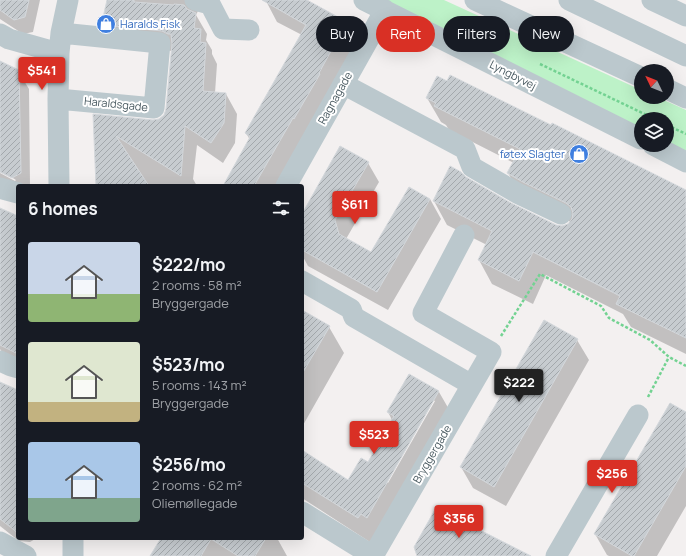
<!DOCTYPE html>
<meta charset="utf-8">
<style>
body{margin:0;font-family:Manrope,sans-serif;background:#242831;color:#f1f3f6;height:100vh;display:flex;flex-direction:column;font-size:15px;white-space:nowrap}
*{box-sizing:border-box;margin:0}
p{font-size:13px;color:#9ea1a6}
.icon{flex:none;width:22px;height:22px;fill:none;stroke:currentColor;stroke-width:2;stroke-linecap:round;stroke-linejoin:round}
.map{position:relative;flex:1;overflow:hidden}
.panel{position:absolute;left:16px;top:184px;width:288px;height:356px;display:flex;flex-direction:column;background:#171b24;border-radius:4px;box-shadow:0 4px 16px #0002}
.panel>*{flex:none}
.banner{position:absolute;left:316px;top:16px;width:310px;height:36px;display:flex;gap:8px}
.needle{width:26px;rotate:313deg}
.buttons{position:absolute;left:634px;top:64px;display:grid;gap:8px}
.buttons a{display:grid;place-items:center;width:40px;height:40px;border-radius:50%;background:#171b24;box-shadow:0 4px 16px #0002;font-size:20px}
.price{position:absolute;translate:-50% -34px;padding:0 9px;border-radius:4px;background:#d93025;color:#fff;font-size:13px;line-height:26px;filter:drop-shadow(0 1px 2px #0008)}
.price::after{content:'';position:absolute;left:50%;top:24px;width:12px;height:9px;margin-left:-6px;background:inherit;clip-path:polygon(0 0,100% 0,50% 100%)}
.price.active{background:#222;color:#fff}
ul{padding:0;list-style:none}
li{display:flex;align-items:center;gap:12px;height:100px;padding:0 12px}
li span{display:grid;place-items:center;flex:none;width:112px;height:80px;border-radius:4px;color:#555}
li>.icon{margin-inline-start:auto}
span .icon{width:48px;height:48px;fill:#fffc;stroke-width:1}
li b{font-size:17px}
h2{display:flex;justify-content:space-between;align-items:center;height:48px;padding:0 12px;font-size:17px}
.chip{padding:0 14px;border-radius:18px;background:#171b24;box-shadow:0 4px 16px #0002;font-size:14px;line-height:36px}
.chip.active{background:#d93025;color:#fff}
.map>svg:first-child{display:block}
.green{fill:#bdf2c8}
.shadow{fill:#0003;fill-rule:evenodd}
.building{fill:url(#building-hatch);stroke:#d4d8dc}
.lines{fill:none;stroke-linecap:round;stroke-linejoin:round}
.path{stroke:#73d292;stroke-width:2.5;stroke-dasharray:3 2;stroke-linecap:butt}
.minor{stroke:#bbc8cd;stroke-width:21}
.labels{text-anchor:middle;stroke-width:4;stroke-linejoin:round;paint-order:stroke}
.shop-label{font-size:11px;fill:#366cbe;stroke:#fff;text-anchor:start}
.street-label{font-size:11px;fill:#47585f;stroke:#fff}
</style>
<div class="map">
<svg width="686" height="556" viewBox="0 0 686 556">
<defs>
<pattern id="building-hatch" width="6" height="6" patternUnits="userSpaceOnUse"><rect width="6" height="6" fill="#c7ccd0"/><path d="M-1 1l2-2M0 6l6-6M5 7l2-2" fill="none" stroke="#a3a8ac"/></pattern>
</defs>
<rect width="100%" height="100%" fill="#f3f0f0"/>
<!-- green -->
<path class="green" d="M380,0H444L641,90V97H657L686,110V153L667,143V119H641V130Z"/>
<!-- shadow -->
<path class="shadow" d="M0,0H40L33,32L23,34L0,19Z
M108,0H219L198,11L196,15L207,34L206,40L212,50V54L217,64L215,93L226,94L237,114L235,143L223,163L197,145L193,179L197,186H97L94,115L153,121L159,120L164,116L167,109L172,51L117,45L103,22Z
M267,0H304L346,23L358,43L277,186H224L250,140L246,133L302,35L277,22L266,1Z
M0,63L18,71L29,89L30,186H18L0,183V173L15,181L16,180L0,170Z
M427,98L686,191V354L631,327L623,314L546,275L533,304L492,284L479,260L487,245L447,225L434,201L451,168L465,178L511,204L556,226L562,227L569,224L571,222L537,206L522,197L508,173L514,163L449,130L446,125L441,122Z
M368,163L379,182L346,239L372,254L430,199L441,219L388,310L308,266L302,255V216Z
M0,209L18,218V363L4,355L0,349Z
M302,311L329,327L344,353L302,427Z
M577,340L589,360L506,506L473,488L461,467Z
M409,375L439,392L454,418L373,544L302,498V451L349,481L368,463L392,420L388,412ZM433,400L435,401L388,483L386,482Z
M0,383L18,391V538H37L30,542L19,541L0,526Z
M686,414V506L657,556H609L607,555L595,534Z
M162,538H277L287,556H151Z"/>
<!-- building -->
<path class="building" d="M0,0H29L25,17L14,20L0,10Z
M107,0H134V2L174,5V4L184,5L187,9L196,13L194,28L201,29L200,42L206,43L203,91L226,93L224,123L211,143L185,126L181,176L116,136L149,186H96L93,114L153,120L159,119L164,115L166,109L172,44L171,34H168L162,31L104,25L102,22Z
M262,0H307L347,22L319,73L320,74L294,119L293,118L254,186H223L250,137L245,133L306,25Z
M0,61L19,70L21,173L12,178L0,172Z
M450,75L551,125L552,123L686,190V338L616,304L620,296L533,252L519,281L478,260L492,231L433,201L450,166L461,172L466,177L511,203L556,225L562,226L568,224L572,219L573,213L571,207L566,203L523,182L507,173L520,149L434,106L436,103L426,98L437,76L447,81Z
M340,146L369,162L335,220L339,234L371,252L409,187L430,199L377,292L302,250V214Z
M0,208L18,216V354L0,345Z
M302,310L330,326L302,374Z
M544,320L578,339L494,487L460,467Z
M409,374L439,391L367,518L361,514L358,518L302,483V450L348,480L361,458L368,462L394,416L387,412Z
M0,382L18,390V533L0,519Z
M670,403L686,412V466L634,556H632L594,534Z
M437,506L470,525L531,556H417L414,547Z
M161,538H266L255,556H238L211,539L201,556H150Z"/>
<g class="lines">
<!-- path -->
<path class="path" d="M540,64L655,119
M667,125L686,134
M501,336L540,274L601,306L609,318L650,340L669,357L686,366
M648,397L669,357"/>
<!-- minor -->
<path class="minor" d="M195,0L210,4L223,29L249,30
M364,0L641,139
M475,0L641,77
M569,0L686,56
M652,0L686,16
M0,34L9,39L59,53
M343,84L465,149L472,167L517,193L561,214
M667,89L686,98
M58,99L154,108L160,43L61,33
M653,145L686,162
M59,186L58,99L59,53L61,33L68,0
M286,186L385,10
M0,188L3,189L18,193
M302,281L351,309L354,317L472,385
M0,361L11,366L18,368
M302,512L373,556
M73,538V556
M0,542L26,556
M373,556L491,352L423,313L464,235
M556,556L638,415"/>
</g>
<!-- icons -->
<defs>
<symbol id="shop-disc" viewBox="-11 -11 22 22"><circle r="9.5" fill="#3f7fe0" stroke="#fff"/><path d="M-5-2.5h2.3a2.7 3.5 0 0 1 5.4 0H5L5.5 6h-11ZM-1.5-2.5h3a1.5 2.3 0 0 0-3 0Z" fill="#fff"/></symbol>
</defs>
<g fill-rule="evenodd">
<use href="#shop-disc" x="95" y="13" width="22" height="22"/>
<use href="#shop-disc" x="568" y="143" width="22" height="22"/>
</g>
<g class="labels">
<!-- shop labels -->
<g class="shop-label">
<text x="120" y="28">Haralds Fisk</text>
<text x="565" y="158" text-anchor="end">føtex Slagter</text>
</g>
<!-- street labels -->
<g class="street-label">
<text transform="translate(513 75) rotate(27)" y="4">Lyngbyvej</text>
<text transform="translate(335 98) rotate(-61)" y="4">Ragnagade</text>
<text transform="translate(116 104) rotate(6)" y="4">Haraldsgade</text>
<text transform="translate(432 454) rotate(-60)" y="4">Bryggergade</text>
</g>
</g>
</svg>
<div class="buttons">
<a><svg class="needle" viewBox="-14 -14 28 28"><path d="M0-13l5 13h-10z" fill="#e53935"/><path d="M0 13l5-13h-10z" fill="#9ea1a6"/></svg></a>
<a><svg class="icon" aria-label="layers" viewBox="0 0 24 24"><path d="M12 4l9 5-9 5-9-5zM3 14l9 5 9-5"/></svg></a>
</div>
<b class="price" style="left:42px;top:91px">$541</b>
<b class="price" style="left:355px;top:225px">$611</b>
<b class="price active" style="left:519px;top:403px">$222</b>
<b class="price" style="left:374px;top:455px">$523</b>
<b class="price" style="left:612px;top:494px">$256</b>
<b class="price" style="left:459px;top:539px">$356</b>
<div class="banner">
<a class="chip">Buy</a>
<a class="chip active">Rent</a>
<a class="chip">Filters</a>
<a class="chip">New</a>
</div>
<section class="panel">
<h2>6 homes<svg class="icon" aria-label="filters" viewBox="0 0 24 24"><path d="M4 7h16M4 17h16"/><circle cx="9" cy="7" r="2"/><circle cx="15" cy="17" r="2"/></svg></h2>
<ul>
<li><span style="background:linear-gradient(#c9d6e8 65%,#8fb573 0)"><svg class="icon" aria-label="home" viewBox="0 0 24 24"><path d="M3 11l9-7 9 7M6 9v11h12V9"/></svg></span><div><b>$222/mo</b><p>2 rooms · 58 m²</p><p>Bryggergade</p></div></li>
<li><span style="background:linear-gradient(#dfe7d0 75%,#c2b280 0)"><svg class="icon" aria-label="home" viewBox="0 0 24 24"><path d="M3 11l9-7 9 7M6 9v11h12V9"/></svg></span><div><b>$523/mo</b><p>5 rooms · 143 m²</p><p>Bryggergade</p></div></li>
<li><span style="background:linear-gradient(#a9c7e8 70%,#7fa58c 0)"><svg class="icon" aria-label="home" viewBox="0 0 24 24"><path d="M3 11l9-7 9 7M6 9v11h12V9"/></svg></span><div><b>$256/mo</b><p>2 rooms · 62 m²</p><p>Oliemøllegade</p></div></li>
</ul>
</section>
</div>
